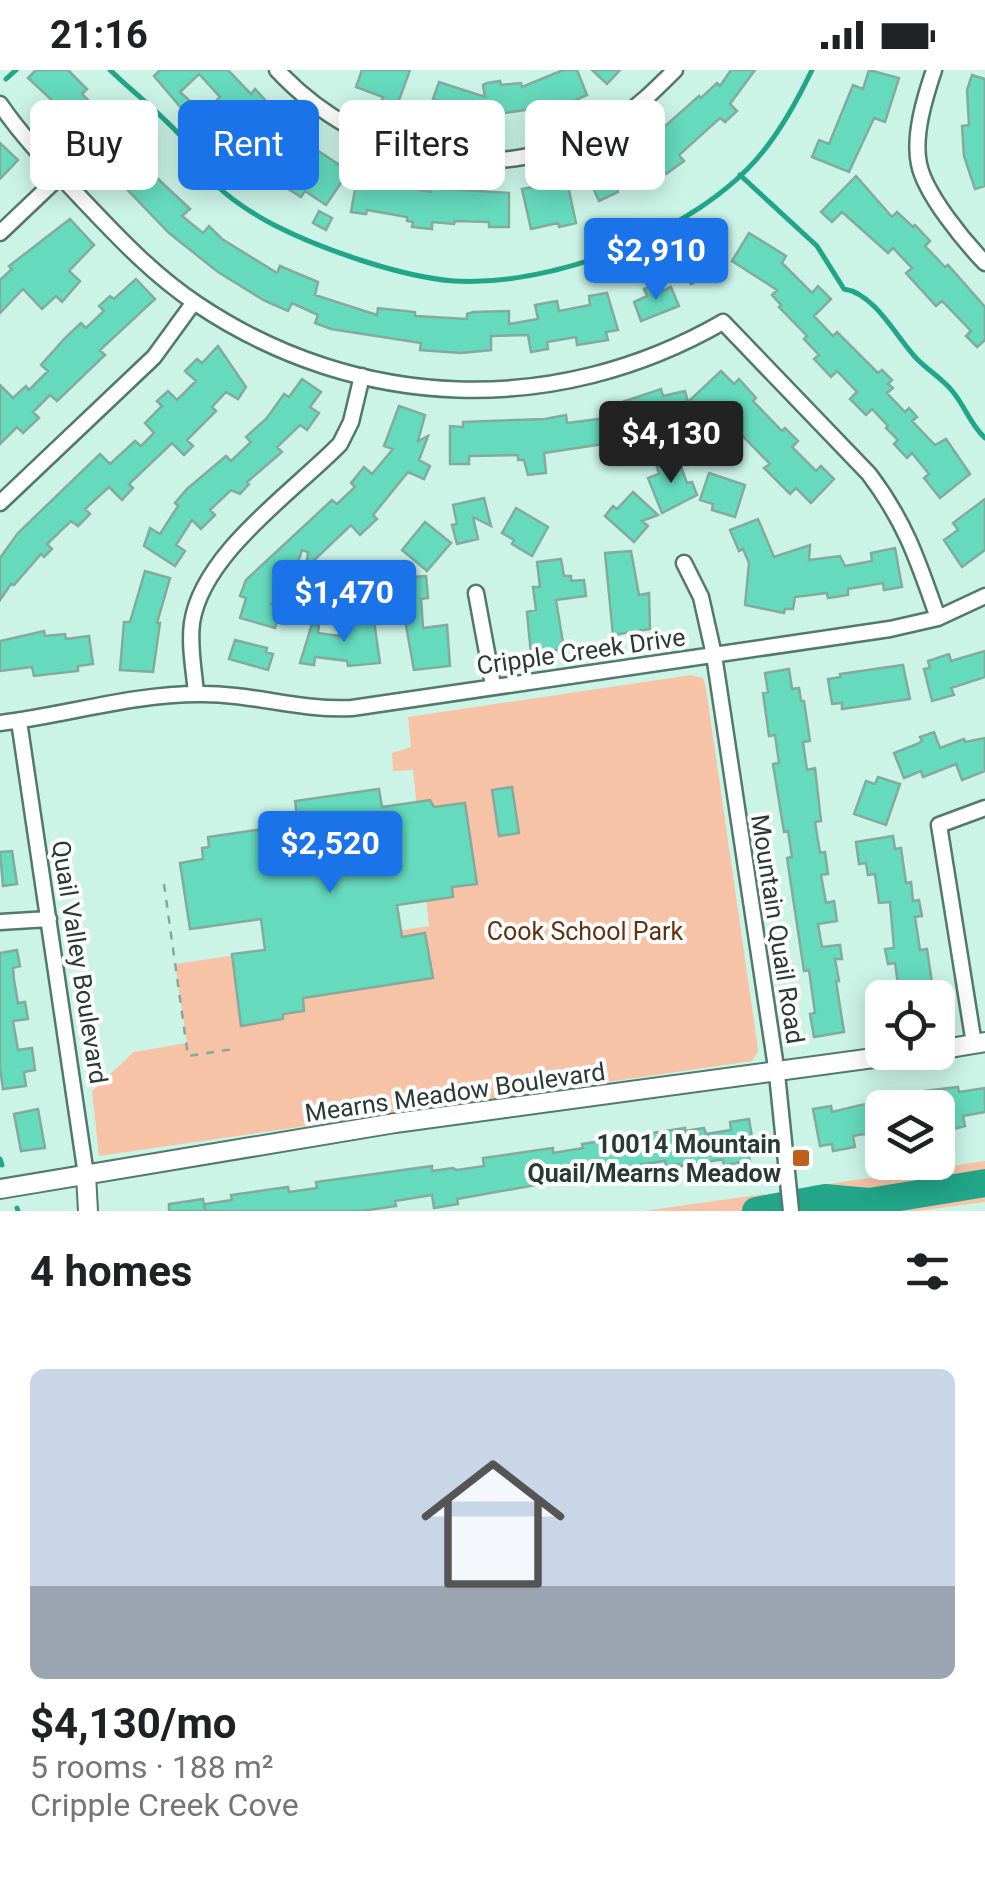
<!DOCTYPE html>
<meta charset="utf-8">
<style>
body{margin:0;font-family:Roboto,sans-serif;background:#f6f6f6;color:#202124;height:100vh;display:flex;flex-direction:column;font-size:38px;white-space:nowrap}
*{box-sizing:border-box;margin:0}
p{font-size:32px;color:#757577}
.icon{flex:none;width:55px;height:55px;fill:none;stroke:currentColor;stroke-width:2;stroke-linecap:round;stroke-linejoin:round}
.map{position:relative;height:1141px;overflow:hidden}
.sheet{display:flex;flex-direction:column;background:#fff;flex:1}
.sheet>*{flex:none}
.top-card{position:absolute;left:30px;top:30px;width:925px;height:90px;display:flex;gap:20px}
.fabs{position:absolute;left:865px;top:910px;display:grid;gap:20px}
.fabs a{display:grid;place-items:center;width:90px;height:90px;border-radius:15px;background:#fff;box-shadow:0 5px 25px #0003;font-size:50px}
.price{position:absolute;translate:-50% -85px;padding:0 22px;border-radius:10px;background:#1a73e8;color:#fff;font-size:32px;line-height:65px;filter:drop-shadow(0 2px 5px #0008)}
.price::after{content:'';position:absolute;left:50%;top:60px;width:30px;height:22px;margin-left:-15px;background:inherit;clip-path:polygon(0 0,100% 0,50% 100%)}
.price.selected{background:#222;color:#fff}
ul{padding:0;list-style:none}
li{display:grid;align-content:center;gap:20px;height:530px;padding:0 30px}
li span{display:grid;place-items:center;height:310px;border-radius:15px;color:#555}
li>.icon{margin-inline-start:auto}
span .icon{width:180px;height:180px;fill:#fffc;stroke-width:1}
li b{font-size:42px}
h2{display:flex;justify-content:space-between;align-items:center;height:120px;padding:0 30px;font-size:42px}
.pill{padding:0 35px;border-radius:15px;background:#fff;box-shadow:0 5px 25px #0003;font-size:35px;line-height:90px}
.pill.selected{background:#1a73e8;color:#fff}
.status{display:flex;justify-content:space-between;align-items:center;height:70px;padding:0 50px;background:#fff;direction:ltr}
.status svg{height:28px;fill:currentColor}
.map>svg:first-child{display:block}
.green{fill:#f7c3a7}
.lines{fill:none;stroke-linecap:round;stroke-linejoin:round}
.stream{stroke:#22a589;stroke-width:5}
.river{stroke:#22a589;stroke-width:28}
.building{fill:#65dabd;stroke:#83aa9e;stroke-width:2.5}
.minor-casing{stroke:#53786e;stroke-width:19}
.tertiary-casing{stroke:#53786e;stroke-width:22}
.path{stroke:#87a69d;stroke-width:2.5;stroke-dasharray:8 8;stroke-linecap:butt}
.minor{stroke:#fff;stroke-width:14}
.tertiary{stroke:#fff;stroke-width:18}
.poi-dot{fill:#bf5f1b;stroke:#fff;stroke-width:4}
.labels{text-anchor:middle;stroke-width:8;stroke-linejoin:round;paint-order:stroke}
.street-label{font-size:25px;fill:#293a35;stroke:#fff}
.park-label{font-size:25px;fill:#64310e;stroke:#fff}
.poi-label{font-size:25px;font-weight:bold;fill:#293a35;stroke:#fff;text-anchor:end}
</style>
<div class="status"><b>21:16</b><svg viewBox="0 0 49 12"><path d="M0 12V9h3v3zM5 12V6h3v6zM10 12V3h3v9zM15 12V0h3v12zM26 1h20v11H26zM47 4h2v5h-2z"/></svg></div>
<div class="map">
<svg width="985" height="1141" viewBox="0 0 985 1141">
<rect width="100%" height="100%" fill="#cbf4e7"/>
<!-- green -->
<path class="green" d="M691,605L703,608L706,618L757,972L758,981L752,991L99,1086L92,1021L134,982L187,973L175,894L429,856L413,700L393,701L392,683L411,677L408,647Z
M985,1091V1132L918,1141H817L814,1116Z
M764,1124L766,1141H643Z"/>
<g class="lines">
<!-- stream -->
<path class="stream" d="M110,0C135,24 165,47 187,73C196,85 203,99 213,111C226,127 255,145 274,155C321,179 401,207 454,211C553,217 697,162 761,84C782,59 798,29 812,0
M6,9L16,0
M740,105L817,176L844,219C876,224 897,269 918,290C929,301 944,310 953,322C966,338 970,354 985,368
M0,1089L2,1095
M17,1138L18,1141"/>
<!-- river -->
<path class="river" d="M756,1141L825,1128L869,1132L985,1113"/>
</g>
<!-- building -->
<path class="building" d="M36,0H68L87,19L82,24L105,47L112,41L125,54L149,80L138,90L190,139L182,146L203,163L209,156L222,169L277,203L280,196L318,212L315,225L377,245L378,238L415,242V246L467,249V244L473,242L509,241V254L538,249L535,235L557,231L559,241L590,235L589,226L607,223L618,260L606,262L608,270L577,275L576,267L547,272L548,279L531,282L528,265L491,266V280L461,283L420,280L421,273L331,259L315,253L318,245L292,233L288,241L265,231L218,202L169,163L117,109L120,106L108,91L65,50L69,46L28,8Z
M160,0H228L251,24L255,19L267,32L264,35L307,65L303,71L349,101L326,135L305,121L301,127L279,113L292,93L243,54L240,57L216,31L220,27L199,4L180,22L190,31L182,39L154,6Z
M362,0H410L396,38L381,32L383,27L356,17Z
M563,0H577L587,25L542,45L539,38L478,47V43L433,29L439,12L485,27L483,15L487,13L500,11L501,15L521,13L522,17Z
M592,0H620L607,14Z
M731,0H755L730,34L737,41L725,52L720,48L679,85L684,91L666,104L661,98L616,118L618,122L599,131L586,102L611,91L613,97L643,84L639,79L654,66L699,26L701,28L717,13L720,16Z
M869,0L899,8L885,52L874,48L849,102L812,87L819,70L829,74L853,15L863,19Z
M972,5L985,9V116L975,119L964,86L962,56L969,55L967,20Z
M0,73L18,90L0,109Z
M856,106L892,147L897,142L913,157L915,155L930,171L925,176L945,197L948,195L985,237V270L977,277L966,266L971,261L945,234L942,231L936,236L906,203L912,198L893,178L888,183L842,142L832,152L821,142Z
M357,108L431,122V118L509,123V157H489V152L455,151L454,154L432,152V159L412,157L413,152L407,151V147L367,140L366,144L351,142Z
M567,111L576,153L559,157L558,153L531,159L522,119Z
M319,141L332,148L326,160L313,153Z
M70,149L94,175L69,201L80,211L62,232L56,226L42,239L23,219L0,243V210L12,199L9,196Z
M749,163L786,186L782,193L812,223L818,216L831,229L814,246L833,266L837,262L878,303L882,300L892,310L888,314L893,318L887,323L905,342L909,338L917,347L912,351L935,375L946,369L970,404L940,428L924,408L929,404L912,383L907,388L894,374L898,370L886,358L888,356L872,339L866,345L850,329L857,322L837,301L831,307L814,289L819,285L804,269L807,266L779,237L781,235L772,225L777,220L732,191Z
M710,164L724,187L702,199L706,205L691,214L674,185Z
M136,209L155,229L100,280L105,285L57,331L50,325L33,342L39,348L23,363L17,357L0,374V315L13,328L26,316L29,320L48,301L41,295L65,268L81,253L86,258L104,241L99,236L110,226L114,229Z
M655,215L658,223L671,217L679,236L641,251L634,232L647,226L644,219Z
M218,276L246,317L238,329L226,322L212,337L216,341L187,370L193,376L184,385L172,373L129,414L133,418L122,430L109,417L85,439L90,444L78,456L71,451L47,474L52,479L44,487L41,484L14,515L11,514L0,530V488L18,463L100,384L110,394L135,371L141,376L154,363L145,353L162,336L157,331L168,321L177,330L196,311L185,301L197,289L202,293Z
M721,301L734,314L739,309L756,328L753,331L782,361L785,358L798,371L792,377L816,401L821,396L834,409L811,433L796,418L790,424L764,398L770,394L730,353L728,355L710,342L657,360L656,356L630,362L631,366L610,373L544,383L546,403L528,405L524,390H518V385L469,386V394H450V356L463,357V352L545,349L566,345L567,353L598,349L612,345L610,339L620,337L619,333L661,319L663,326L685,321L688,332Z
M302,309L321,322L310,337L319,343L307,360L300,355L277,377L282,382L247,412L249,414L240,424L231,420L210,440L215,445L201,459L192,450L176,475L185,481L175,496L144,476L150,458L160,464L178,436L175,433L187,419L226,386L231,391L251,372L246,367L267,348L284,324L289,327Z
M399,336L425,345L418,371L428,366L419,390L430,396L424,409L408,402L373,445L377,449L360,465L351,455L306,498L308,482L302,480L290,516L271,534L282,537L275,558L240,548L246,528L240,526L246,510L332,430L337,434L355,417L351,413L364,397L372,404L393,379L384,376Z
M678,389L687,413L692,412L697,425L662,443L648,408L659,404L657,397Z
M709,403L745,415L735,447L712,440L713,434L700,430Z
M633,422L658,445L642,451L648,456L634,472L605,446L613,436L617,439Z
M484,428L491,456L473,447L478,469L457,474L452,455L457,454L453,435Z
M985,429V480L962,497L944,470L958,460L953,453Z
M516,438L548,457L532,486L512,474L514,470L502,463Z
M758,449L774,487L810,475L809,490L840,486L845,496L872,491L871,483L895,478L902,517L884,520L883,513L848,519V525L828,528L827,523L795,527L793,539H785L784,543L745,535L749,493L743,479L739,481L730,460Z
M425,452L451,473L427,501L402,480Z
M631,481L639,525L649,523L650,559L613,565L605,483Z
M561,489L564,506H571V511L584,510L586,526L556,530L564,579L531,584L527,542L536,540L533,517H540L537,492Z
M145,501L170,508L157,553H160L153,602L120,600L124,552H130Z
M426,506L428,528L421,529L423,558L447,555L450,596L414,600L405,550H399L396,508Z
M374,551L380,593L348,596L347,591L315,587L314,595L300,593L312,554L319,555L318,563L340,566L338,557Z
M44,561L45,566L65,564L66,569L89,566L93,594L78,596V601L34,606L32,597L0,601V571Z
M235,570L267,578L266,582L273,584L268,600L229,589Z
M985,581V607L951,618L954,625L932,631L924,599L930,598L928,591L949,584L951,591Z
M903,595L910,629L842,639V633L832,634L828,609L841,607L840,604Z
M789,599L792,619L799,618L801,631H804L810,671L803,672L807,700L815,698L821,751L815,752L820,783L825,782L828,804L821,805L826,833L834,831L837,851L818,854L822,877L840,875L842,889H835L839,911H836L844,962L814,967L810,944L815,943L809,900L804,901L787,788L792,787L788,761L784,762L773,694L779,693L775,665L769,666L763,623L768,622L765,603Z
M934,662L940,678L964,669L965,672L985,668V701L962,710L956,694L923,707L921,701L904,708L894,683L917,674L922,671L920,667Z
M878,707L900,714L886,755L854,744L866,711L875,714Z
M512,717L519,763L499,766L492,720Z
M379,719L382,737L430,730L434,737L465,733L477,814L452,817L453,827L397,835L402,867L425,863L433,908L303,928L304,941L283,944V949L241,956L232,884L265,880L261,849L190,859L180,793L203,789L202,778L209,777L208,767L298,754L295,731Z
M893,766L895,779L901,778L906,813L911,812L913,831L919,830L922,846L915,847L920,880L927,879L933,920L926,921L927,928H900L895,893L888,894L885,879L894,878L890,832L879,833L875,804L868,805L866,793L859,794L856,772Z
M12,781L17,814L3,816L0,782Z
M17,880L20,896L13,898L14,910L18,933L25,932L28,949L13,951L18,980L32,978L35,1000L24,1002L26,1016L3,1019L0,997V883Z
M958,1017L959,1022L985,1018V1042L963,1046L965,1056L938,1063V1038H882V1061L853,1066L855,1077L833,1081L832,1074L820,1076L813,1039L831,1036L832,1042L916,1022Z
M38,1039L45,1078L21,1081L14,1044Z
M749,1049L755,1085L749,1086L750,1091L724,1095L723,1090H718L681,1096L680,1094L666,1096L665,1091L557,1107L558,1111L457,1129L458,1134L434,1138L432,1125L395,1131L396,1136L362,1141H205V1134L232,1130L231,1125L288,1117L289,1122L317,1118L316,1112L432,1096V1101L453,1098L457,1100L484,1096L483,1088L553,1078V1083L583,1078L582,1074L685,1058V1061L704,1058L706,1064L731,1060L730,1052Z
M203,1129L205,1141H169V1134Z"/>
<g class="lines">
<defs>
<path id="minor" d="M277,0C364,93 499,121 611,54C636,39 655,20 675,0
M934,0C925,27 913,65 919,94C925,124 964,171 985,193
M0,34C23,68 51,96 79,126C116,165 152,204 197,234C358,342 556,348 723,252L869,404C906,453 918,491 938,548
M0,163L60,106
M0,433L154,287L194,232
M684,493L701,527L714,585L777,1004L791,1141
M476,523L493,615
M196,623C194,600 189,576 192,553C202,484 293,422 340,374L351,352L362,306
M19,651L86,1105
M0,653C66,645 132,624 199,624C251,623 300,641 352,638L890,559L938,548L985,526
M0,852L49,849
M974,974L939,755L985,738"/>
<path id="tertiary" d="M938,980L985,972
M86,1105L88,1141
M0,1119L395,1053L918,982"/>
</defs>
<!-- minor casing -->
<use href="#minor" class="minor-casing"/>
<!-- tertiary casing -->
<use href="#tertiary" class="tertiary-casing"/>
<!-- path -->
<path class="path" d="M164,814L188,986L234,979"/>
<!-- minor -->
<use href="#minor" class="minor"/>
<!-- tertiary -->
<use href="#tertiary" class="tertiary"/>
</g>
<!-- markers -->
<rect class="poi-dot" x="791" y="1078" width="20" height="20" rx="5"/>
<g class="labels">
<!-- street labels -->
<g class="street-label">
<text transform="translate(581 581) rotate(-8)" y="9">Cripple Creek Drive</text>
<text transform="translate(778 859) rotate(81)" y="9">Mountain Quail Road</text>
<text transform="translate(80 892) rotate(81)" y="9">Quail Valley Boulevard</text>
<text transform="translate(455 1022) rotate(-8)" y="9">Mearns Meadow Boulevard</text>
</g>
<!-- park labels -->
<g class="park-label">
<text x="585" y="870">Cook School Park</text>
</g>
<!-- poi labels -->
<g class="poi-label">
<text x="781" y="1083">10014 Mountain<tspan x="781" dy="29">Quail/Mearns Meadow</tspan></text>
</g>
</g>
</svg>
<div class="fabs">
<a><svg class="icon" aria-label="locate" viewBox="0 0 24 24"><circle cx="12" cy="12" r="6"/><path d="M12 2v4M12 18v4M2 12h4M18 12h4"/></svg></a>
<a><svg class="icon" aria-label="layers" viewBox="0 0 24 24"><path d="M12 4l9 5-9 5-9-5zM3 14l9 5 9-5"/></svg></a>
</div>
<b class="price" style="left:656px;top:233px">$2,910</b>
<b class="price selected" style="left:671px;top:416px">$4,130</b>
<b class="price" style="left:344px;top:575px">$1,470</b>
<b class="price" style="left:330px;top:826px">$2,520</b>
<div class="top-card">
<a class="pill">Buy</a>
<a class="pill selected">Rent</a>
<a class="pill">Filters</a>
<a class="pill">New</a>
</div>
</div>
<section class="sheet">
<h2>4 homes<svg class="icon" aria-label="filters" viewBox="0 0 24 24"><path d="M4 7h16M4 17h16"/><circle cx="9" cy="7" r="2"/><circle cx="15" cy="17" r="2"/></svg></h2>
<ul>
<li><span style="background:linear-gradient(#c9d6e8 70%,#9aa5b1 0)"><svg class="icon" aria-label="home" viewBox="0 0 24 24"><path d="M3 11l9-7 9 7M6 9v11h12V9"/></svg></span><div><b>$4,130/mo</b><p>5 rooms · 188 m²</p><p>Cripple Creek Cove</p></div></li>
</ul>
</section>
